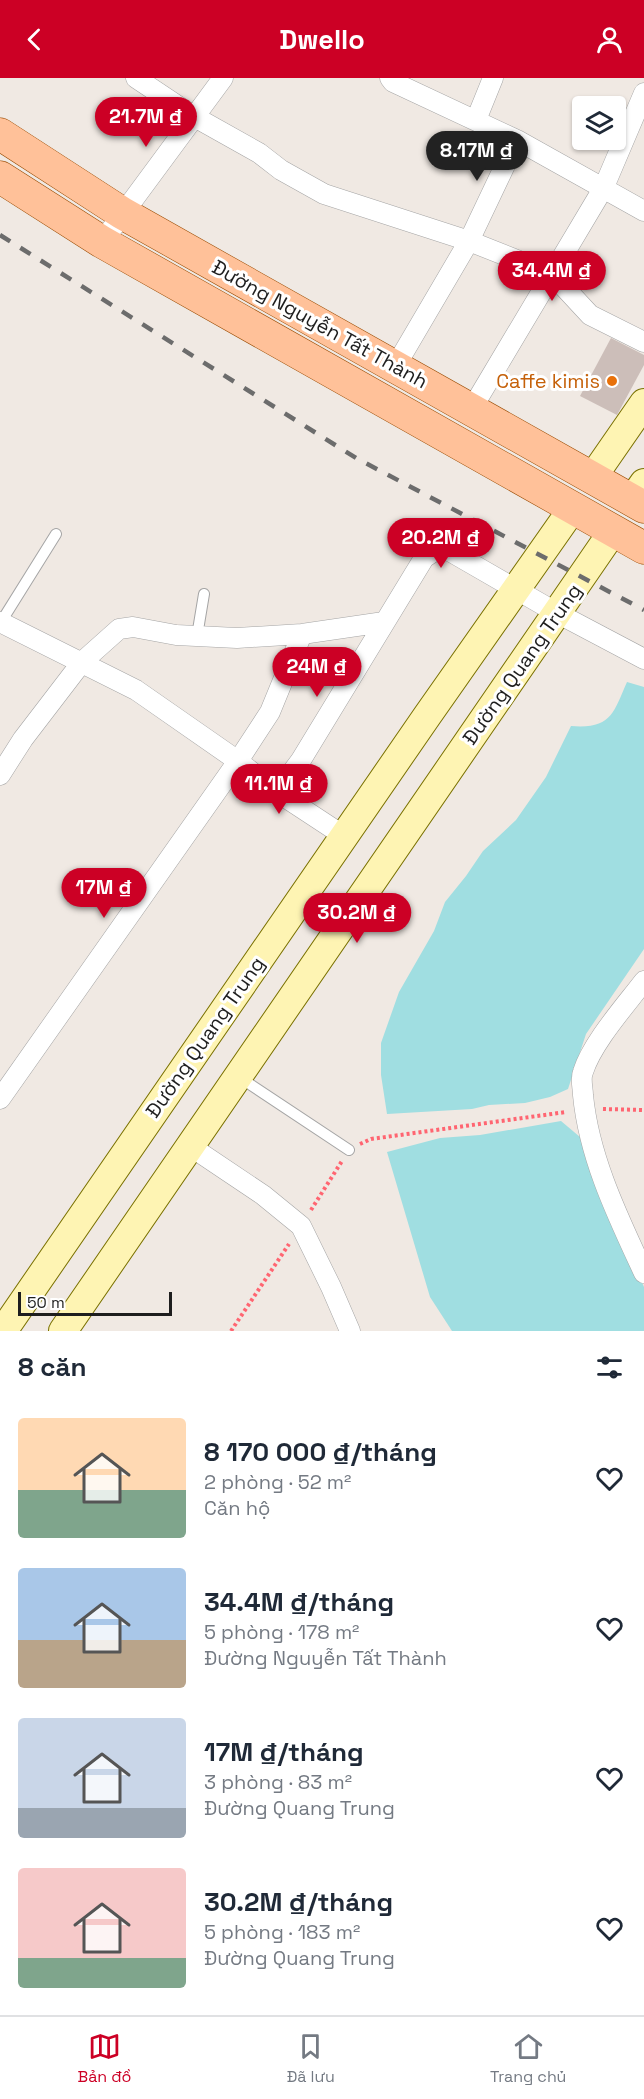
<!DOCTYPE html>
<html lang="vi">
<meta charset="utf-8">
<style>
body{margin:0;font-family:"Space Grotesk",sans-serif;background:#f6f6f7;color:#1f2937;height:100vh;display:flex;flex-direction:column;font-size:22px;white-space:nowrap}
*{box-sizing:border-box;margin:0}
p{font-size:20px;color:#747a83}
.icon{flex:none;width:33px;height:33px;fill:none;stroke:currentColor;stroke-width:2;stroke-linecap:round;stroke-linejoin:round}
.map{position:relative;height:1253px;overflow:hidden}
.panel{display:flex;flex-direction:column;background:#fff;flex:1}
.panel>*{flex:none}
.controls{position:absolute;left:572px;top:18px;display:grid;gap:12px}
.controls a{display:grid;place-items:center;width:54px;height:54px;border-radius:6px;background:#fff;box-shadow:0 2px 4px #0004;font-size:30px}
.scale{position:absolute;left:18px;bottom:15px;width:154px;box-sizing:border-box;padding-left:6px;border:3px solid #1e1e1e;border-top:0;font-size:16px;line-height:21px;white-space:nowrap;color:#1e1e1e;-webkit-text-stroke:4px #fff;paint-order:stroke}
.price{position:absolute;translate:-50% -51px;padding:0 14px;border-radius:21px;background:#cc0025;color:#fff;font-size:20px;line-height:39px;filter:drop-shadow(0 2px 3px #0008)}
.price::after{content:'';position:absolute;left:50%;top:36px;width:18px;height:14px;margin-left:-9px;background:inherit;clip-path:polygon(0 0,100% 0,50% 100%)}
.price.active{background:#222;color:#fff}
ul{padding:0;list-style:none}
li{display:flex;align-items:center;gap:18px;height:150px;padding:0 18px}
li span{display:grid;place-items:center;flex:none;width:168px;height:120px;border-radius:6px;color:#555}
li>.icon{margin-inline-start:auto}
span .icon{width:72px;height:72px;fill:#fffc;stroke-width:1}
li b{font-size:26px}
h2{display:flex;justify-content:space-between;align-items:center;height:72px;padding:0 18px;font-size:26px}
header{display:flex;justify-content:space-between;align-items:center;height:78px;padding:0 18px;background:#cc0025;color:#fff;font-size:27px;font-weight:700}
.tab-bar{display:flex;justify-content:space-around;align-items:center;height:84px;border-top:2px solid #e0e1e3;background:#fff;font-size:16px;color:#747a83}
.tab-bar a{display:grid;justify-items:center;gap:3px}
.tab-bar .active{color:#cc0025}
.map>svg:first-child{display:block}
.water{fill:#a0dee1}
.building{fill:#ccbeb9}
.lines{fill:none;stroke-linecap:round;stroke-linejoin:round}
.service-casing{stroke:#a5a5a5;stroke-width:12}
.minor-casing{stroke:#a5a5a5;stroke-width:21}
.secondary-casing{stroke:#7a7100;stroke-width:30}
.primary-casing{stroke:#984a00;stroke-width:33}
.path{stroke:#ff6571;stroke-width:4;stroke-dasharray:3 3;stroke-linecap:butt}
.service{stroke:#fff;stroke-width:10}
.minor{stroke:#fff;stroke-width:20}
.secondary{stroke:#fef4b3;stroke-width:28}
.primary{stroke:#ffc199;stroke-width:32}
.rail{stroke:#6c6c6c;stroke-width:4.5;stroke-dasharray:12 12;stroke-linecap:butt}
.food-dot{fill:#e8710a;stroke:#fff;stroke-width:2}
.labels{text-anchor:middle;stroke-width:6;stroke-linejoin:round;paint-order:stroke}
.street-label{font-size:20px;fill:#1e1e1e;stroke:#fff}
.food-label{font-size:20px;fill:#c56008;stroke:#fff;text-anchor:end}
</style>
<header><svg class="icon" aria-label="back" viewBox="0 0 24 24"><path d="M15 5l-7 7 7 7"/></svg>Dwello<svg class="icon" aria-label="person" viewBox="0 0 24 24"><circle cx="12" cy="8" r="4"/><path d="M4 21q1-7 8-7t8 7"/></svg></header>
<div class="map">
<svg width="644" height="1253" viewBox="0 0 644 1253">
<rect width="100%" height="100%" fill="#f0e9e3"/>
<!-- water -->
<path class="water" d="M627,604L644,609V871L586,956L568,1011L550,1019L525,1025L489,1027L472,1031L387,1036L381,997V965L399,914L434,853L445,824L466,798L483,773L516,742L546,699L571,648C611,651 613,636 627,604Z
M561,1043L580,1059L588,1082L644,1209V1253H452L430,1219L387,1074L440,1060L480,1057Z"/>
<!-- building -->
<path class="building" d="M611,260L644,277V287L617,337L580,318Z"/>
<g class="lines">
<defs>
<path id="service" d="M1,544L56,456
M197,558L204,516
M239,999L349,1072"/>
<path id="minor" d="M136,0L193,38L259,75L281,92L324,116L469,163L552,196L590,237L644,264
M390,0L393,4L517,62L644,133
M476,42L493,0
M102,164L223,0
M395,289L469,163L517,62
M471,332L604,109L644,15
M0,544L136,612L238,683L277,714L344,758
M0,697L23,661L82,584L119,551L133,549L176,557L237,560L302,556L384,544
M277,714L301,682L424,480L433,474L446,471L557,535L644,581
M644,903C625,928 592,965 583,994C580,1001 583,1010 583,1017C589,1080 618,1139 644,1195
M0,1021L238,683L270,634L302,556
M190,1068L263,1117L301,1148L331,1209L350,1253"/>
<path id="secondary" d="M592,400L644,325
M632,422L644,405
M3,1253L427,638L573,430
M63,1253L613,453"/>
<path id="primary" d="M0,56L122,135L644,429
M0,99L102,164L644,470"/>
</defs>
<!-- service casing -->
<use href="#service" class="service-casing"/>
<!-- minor casing -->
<use href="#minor" class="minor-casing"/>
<!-- secondary casing -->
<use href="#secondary" class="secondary-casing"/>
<!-- primary casing -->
<use href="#primary" class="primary-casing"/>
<!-- path -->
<path class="path" d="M603,1031L644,1032
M360,1066L371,1061L566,1034
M311,1132L342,1083
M231,1253L289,1166"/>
<!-- service -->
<use href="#service" class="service"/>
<!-- minor -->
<use href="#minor" class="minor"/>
<!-- secondary -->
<use href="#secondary" class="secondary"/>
<!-- primary -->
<use href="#primary" class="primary"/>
<!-- rail -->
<path class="rail" d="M0,157L356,380L644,532"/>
</g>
<!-- markers -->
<circle class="food-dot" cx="612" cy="303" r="6"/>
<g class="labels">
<!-- street labels -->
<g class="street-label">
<text transform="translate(320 246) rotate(29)" y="7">Đường Nguyễn Tất Thành</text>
<text transform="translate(522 586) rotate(-55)" y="7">Đường Quang Trung</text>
<text transform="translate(205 959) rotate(-55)" y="7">Đường Quang Trung</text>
</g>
<!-- food labels -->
<g class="food-label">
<text x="600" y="310">Caffe kimis</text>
</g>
</g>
</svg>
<div class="controls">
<a><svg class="icon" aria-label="layers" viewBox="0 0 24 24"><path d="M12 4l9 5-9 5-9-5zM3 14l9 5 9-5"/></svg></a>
</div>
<div class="scale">50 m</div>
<b class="price" style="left:146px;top:70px">21.7M ₫</b>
<b class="price active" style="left:477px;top:104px">8.17M ₫</b>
<b class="price" style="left:552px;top:224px">34.4M ₫</b>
<b class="price" style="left:441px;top:491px">20.2M ₫</b>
<b class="price" style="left:317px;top:620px">24M ₫</b>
<b class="price" style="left:279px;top:737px">11.1M ₫</b>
<b class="price" style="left:104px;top:841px">17M ₫</b>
<b class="price" style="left:357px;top:866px">30.2M ₫</b>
</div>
<section class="panel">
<h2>8 căn<svg class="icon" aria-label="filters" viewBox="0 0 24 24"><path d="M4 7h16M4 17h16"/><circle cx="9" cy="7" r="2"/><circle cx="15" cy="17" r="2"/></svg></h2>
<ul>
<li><span style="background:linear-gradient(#ffd9b3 60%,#7fa58c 0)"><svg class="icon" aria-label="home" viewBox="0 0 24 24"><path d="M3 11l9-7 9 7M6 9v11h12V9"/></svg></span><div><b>8 170 000 ₫/tháng</b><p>2 phòng · 52 m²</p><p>Căn hộ</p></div><svg class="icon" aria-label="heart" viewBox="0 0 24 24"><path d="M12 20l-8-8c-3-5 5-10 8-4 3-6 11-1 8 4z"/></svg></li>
<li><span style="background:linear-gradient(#a9c7e8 60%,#b9a48a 0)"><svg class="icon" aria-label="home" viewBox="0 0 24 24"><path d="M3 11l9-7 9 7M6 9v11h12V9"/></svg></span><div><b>34.4M ₫/tháng</b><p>5 phòng · 178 m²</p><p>Đường Nguyễn Tất Thành</p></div><svg class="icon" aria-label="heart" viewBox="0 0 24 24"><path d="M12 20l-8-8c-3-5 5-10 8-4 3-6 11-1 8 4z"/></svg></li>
<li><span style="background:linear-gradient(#c9d6e8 75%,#9aa5b1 0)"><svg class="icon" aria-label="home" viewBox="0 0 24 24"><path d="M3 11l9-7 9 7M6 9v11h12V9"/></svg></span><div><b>17M ₫/tháng</b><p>3 phòng · 83 m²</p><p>Đường Quang Trung</p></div><svg class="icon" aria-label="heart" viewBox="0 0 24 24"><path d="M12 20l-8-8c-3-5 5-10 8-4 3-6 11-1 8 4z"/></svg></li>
<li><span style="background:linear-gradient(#f6c9c9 75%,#7fa58c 0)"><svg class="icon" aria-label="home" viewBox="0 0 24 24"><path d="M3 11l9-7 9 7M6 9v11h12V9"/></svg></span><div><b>30.2M ₫/tháng</b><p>5 phòng · 183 m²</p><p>Đường Quang Trung</p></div><svg class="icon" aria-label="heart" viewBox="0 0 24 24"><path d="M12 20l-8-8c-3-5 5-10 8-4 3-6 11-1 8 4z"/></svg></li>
</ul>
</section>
<nav class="tab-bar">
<a class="active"><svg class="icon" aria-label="map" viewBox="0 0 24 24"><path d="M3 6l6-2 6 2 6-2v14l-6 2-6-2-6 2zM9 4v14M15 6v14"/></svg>Bản đồ</a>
<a><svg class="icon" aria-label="saved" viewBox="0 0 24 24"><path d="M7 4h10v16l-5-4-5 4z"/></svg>Đã lưu</a>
<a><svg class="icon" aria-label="home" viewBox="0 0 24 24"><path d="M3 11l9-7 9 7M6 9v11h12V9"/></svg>Trang chủ</a>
</nav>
